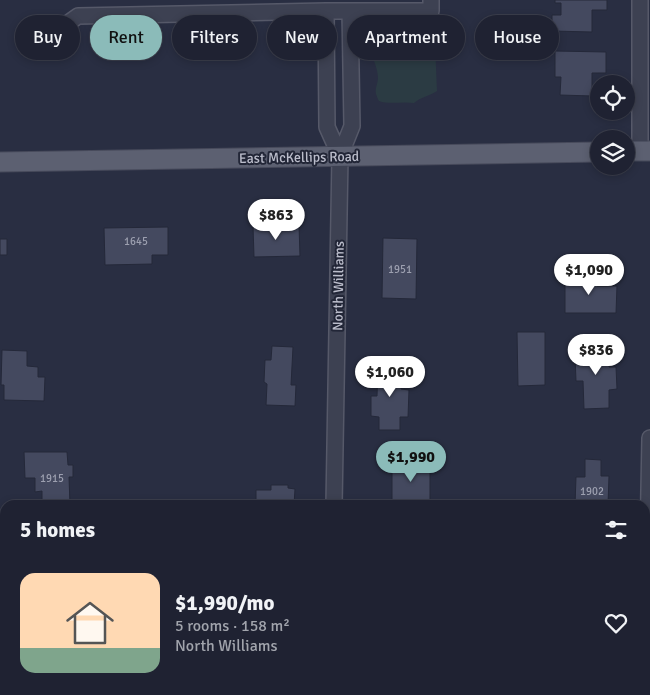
<!DOCTYPE html>
<meta charset="utf-8">
<style>
body{margin:0;font-family:Signika,sans-serif;background:#272a3a;color:#f1f3f6;height:100vh;display:flex;flex-direction:column;font-size:19px;white-space:nowrap}
*{box-sizing:border-box;margin:0}
p{font-size:16px;color:#a1a4ac}
.icon{flex:none;width:28px;height:28px;fill:none;stroke:currentColor;stroke-width:2;stroke-linecap:round;stroke-linejoin:round}
.map{position:relative;flex:1;overflow:hidden}
.side{position:absolute;left:0px;top:500px;width:650px;height:195px;display:flex;flex-direction:column;background:#1f2232;border-radius:15px 15px 0 0;box-shadow:0 2px 8px #0003,0 0 0 1px #3c3f4d}
.side>*{flex:none}
.top-card{position:absolute;left:15px;top:15px;width:620px;height:45px;display:flex;gap:10px}
.fabs{position:absolute;left:590px;top:75px;display:grid;gap:10px}
.fabs a{display:grid;place-items:center;width:45px;height:45px;border-radius:50%;background:#1f2232;box-shadow:0 2px 8px #0003,0 0 0 1px #3c3f4d;font-size:25px}
.price{position:absolute;translate:-50% -42px;padding:0 11px;border-radius:18px;background:#fff;color:#222;font-size:16px;line-height:32px;filter:drop-shadow(0 1px 2px #0008)}
.price::after{content:'';position:absolute;left:50%;top:30px;width:15px;height:11px;margin-left:-8px;background:inherit;clip-path:polygon(0 0,100% 0,50% 100%)}
.price.on{background:#8bbbb9;color:#111}
ul{padding:0;list-style:none}
li{display:flex;align-items:center;gap:15px;height:125px;padding:0 20px}
li span{display:grid;place-items:center;flex:none;width:140px;height:100px;border-radius:15px;color:#555}
li>.icon{margin-inline-start:auto}
span .icon{width:60px;height:60px;fill:#fffc;stroke-width:1}
li b{font-size:21px}
h2{display:flex;justify-content:space-between;align-items:center;height:60px;padding:0 20px;font-size:21px}
.pill{padding:0 18px;border-radius:22px;background:#1f2232;box-shadow:0 2px 8px #0003,0 0 0 1px #3c3f4d;font-size:18px;line-height:45px}
.pill.on{background:#8bbbb9;color:#111}
.map>svg:first-child{display:block}
.green{fill:#2b3b43}
.building{fill:#44495f;stroke:#242839}
.lines{fill:none;stroke-linecap:round;stroke-linejoin:round}
.minor-casing{stroke:#565969;stroke-width:18}
.major-casing{stroke:#474a5b;stroke-width:21}
.minor{stroke:#3d4152;stroke-width:15}
.major{stroke:#5c6071;stroke-width:19}
.labels{text-anchor:middle;stroke-width:4;stroke-linejoin:round;paint-order:stroke}
.number-label{font-size:11px;fill:#9da0b0}
.street-label{font-size:14px;fill:#bbbdcb;stroke:#222637}
</style>
<div class="map">
<svg width="650" height="695" viewBox="0 0 650 695">
<rect width="100%" height="100%" fill="#292e42"/>
<!-- green -->
<path class="green" d="M384,38L401,43L403,41L435,44L437,91C429,96 421,97 414,103C402,101 390,105 379,101C373,89 377,89 378,78C378,65 369,56 373,43Z"/>
<!-- building -->
<path class="building" d="M555,0H607V10H592V32L552,31V15H561V3H555Z
M555,51L606,52V73H592V96L560,95L561,77H555Z
M299,225L300,256L254,257L253,226Z
M168,227V255H152V264L105,265L104,228Z
M383,238L417,239L416,299L382,298Z
M0,239H7V255H0Z
M565,276H597V286H617L616,313H565Z
M517,332H545V385L518,386Z
M588,341H608L609,367H616L617,389L609,390V408L584,409L583,381H576L575,356H589Z
M272,346L293,347L291,385H296L295,406L266,405L267,384L264,382L265,360H271Z
M2,350L27,351V366L38,367V377H45L44,401L4,400V385H1Z
M378,363H398L397,379H402L401,389L409,390L408,417H400V430H379V417L371,416V396H377Z
M24,452H67L68,465H73V477H69L70,505H42V491L35,492V478H25Z
M585,459L601,460V476H609L608,505H575L576,477H585Z
M430,460V505H392V461Z
M271,485H288V488L295,489L294,505H243L244,500H256V490H271Z
M230,690H257V695H230Z"/>
<g class="lines">
<defs>
<path id="minor" d="M326,11L327,127L340,156
M40,43L78,16L326,11H431V0
M640,151V0
M334,505L340,156L352,126L350,11
M331,695V690
M645,695L650,438"/>
<path id="major" d="M626,151H650
M0,162L599,152"/>
</defs>
<!-- minor casing -->
<use href="#minor" class="minor-casing"/>
<!-- major casing -->
<use href="#major" class="major-casing"/>
<!-- minor -->
<use href="#minor" class="minor"/>
<!-- major -->
<use href="#major" class="major"/>
</g>
<g class="labels">
<!-- number labels -->
<g class="number-label">
<text x="136" y="245">1645</text>
<text x="400" y="273">1951</text>
<text x="52" y="482">1915</text>
<text x="592" y="495">1902</text>
</g>
<!-- street labels -->
<g class="street-label">
<text transform="translate(299 157) rotate(-1)" y="5">East McKellips Road</text>
<text transform="translate(338 286) rotate(-89)" y="5">North Williams</text>
</g>
</g>
</svg>
<div class="fabs">
<a><svg class="icon" aria-label="locate" viewBox="0 0 24 24"><circle cx="12" cy="12" r="6"/><path d="M12 2v4M12 18v4M2 12h4M18 12h4"/></svg></a>
<a><svg class="icon" aria-label="layers" viewBox="0 0 24 24"><path d="M12 4l9 5-9 5-9-5zM3 14l9 5 9-5"/></svg></a>
</div>
<b class="price" style="left:276px;top:241px">$863</b>
<b class="price" style="left:589px;top:296px">$1,090</b>
<b class="price" style="left:596px;top:376px">$836</b>
<b class="price" style="left:390px;top:398px">$1,060</b>
<b class="price on" style="left:411px;top:483px">$1,990</b>
<div class="top-card">
<a class="pill">Buy</a>
<a class="pill on">Rent</a>
<a class="pill">Filters</a>
<a class="pill">New</a>
<a class="pill">Apartment</a>
<a class="pill">House</a>
</div>
<section class="side">
<h2>5 homes<svg class="icon" aria-label="filters" viewBox="0 0 24 24"><path d="M4 7h16M4 17h16"/><circle cx="9" cy="7" r="2"/><circle cx="15" cy="17" r="2"/></svg></h2>
<ul>
<li><span style="background:linear-gradient(#ffd9b3 75%,#7fa58c 0)"><svg class="icon" aria-label="home" viewBox="0 0 24 24"><path d="M3 11l9-7 9 7M6 9v11h12V9"/></svg></span><div><b>$1,990/mo</b><p>5 rooms · 158 m²</p><p>North Williams</p></div><svg class="icon" aria-label="heart" viewBox="0 0 24 24"><path d="M12 20l-8-8c-3-5 5-10 8-4 3-6 11-1 8 4z"/></svg></li>
</ul>
</section>
</div>
